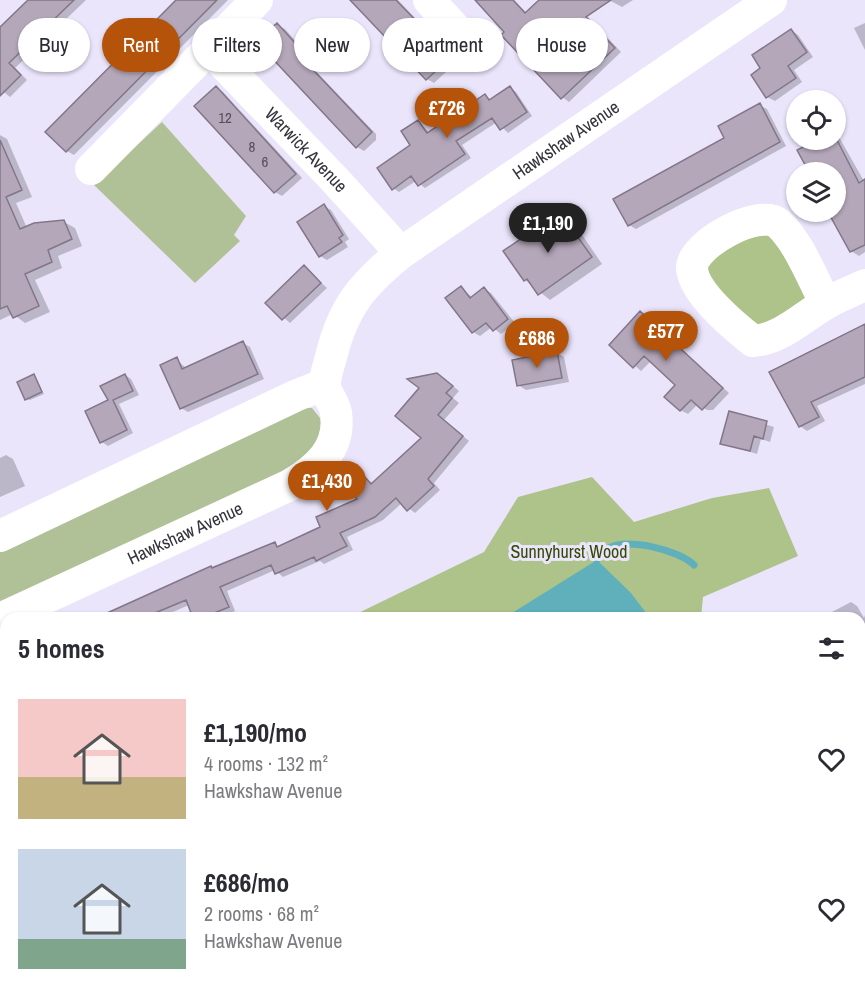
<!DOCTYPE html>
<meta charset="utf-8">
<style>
body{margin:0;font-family:"Archivo Narrow",sans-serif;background:#f7f7f7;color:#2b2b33;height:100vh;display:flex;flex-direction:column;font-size:22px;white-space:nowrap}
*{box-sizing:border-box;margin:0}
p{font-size:20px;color:#7c7c81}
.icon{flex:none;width:33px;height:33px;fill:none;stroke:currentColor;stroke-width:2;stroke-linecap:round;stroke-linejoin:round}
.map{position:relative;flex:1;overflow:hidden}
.panel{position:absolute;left:0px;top:612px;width:866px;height:386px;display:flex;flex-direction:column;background:#fff;border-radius:18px 18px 0 0;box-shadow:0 2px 4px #0004}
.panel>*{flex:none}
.top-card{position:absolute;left:18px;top:18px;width:830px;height:54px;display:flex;gap:12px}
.fabs{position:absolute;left:786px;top:90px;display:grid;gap:12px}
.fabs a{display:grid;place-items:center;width:60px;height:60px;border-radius:50%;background:#fff;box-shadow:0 2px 4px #0004;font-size:30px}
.price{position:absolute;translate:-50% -51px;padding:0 14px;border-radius:21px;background:#b45309;color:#fff;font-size:20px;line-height:39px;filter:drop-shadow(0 2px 3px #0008)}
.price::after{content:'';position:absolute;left:50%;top:36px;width:18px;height:14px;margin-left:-9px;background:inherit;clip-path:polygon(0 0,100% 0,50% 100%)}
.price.current{background:#222;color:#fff}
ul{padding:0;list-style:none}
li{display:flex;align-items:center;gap:18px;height:150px;padding:0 18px}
li span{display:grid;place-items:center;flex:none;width:168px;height:120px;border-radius:0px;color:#555}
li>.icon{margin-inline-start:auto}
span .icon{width:72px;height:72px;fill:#fffc;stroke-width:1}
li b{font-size:26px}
h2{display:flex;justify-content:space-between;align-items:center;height:72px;padding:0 18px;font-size:26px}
.chip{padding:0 21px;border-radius:27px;background:#fff;box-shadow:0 2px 4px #0004;font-size:21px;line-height:54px}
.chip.current{background:#b45309;color:#fff}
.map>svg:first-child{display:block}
.green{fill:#b1c197}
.forest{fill:#aec389}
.water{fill:#5fb0bb}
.shadow{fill:#0003}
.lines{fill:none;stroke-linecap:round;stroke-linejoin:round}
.stream{stroke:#5fb0bb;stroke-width:7}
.building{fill:#b4a7ba;stroke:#827688;stroke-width:1.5}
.minor{stroke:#fff;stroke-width:32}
.labels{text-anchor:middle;stroke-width:6;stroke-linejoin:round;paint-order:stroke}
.number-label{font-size:15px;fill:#55505b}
.street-label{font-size:18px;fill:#35333b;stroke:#eae5fb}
.park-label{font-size:18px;fill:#364805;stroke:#eae5fb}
</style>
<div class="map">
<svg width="865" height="997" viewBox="0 0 865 997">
<rect width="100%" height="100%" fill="#eae5fb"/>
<!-- green -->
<path class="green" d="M162,122L246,216L234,235L240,241L195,283L94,185Z
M299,408H312L320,418L323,431L308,461L0,605V549Z"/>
<!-- forest -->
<path class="forest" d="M770,230L809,302L756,329L703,275L714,250Z
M592,477L634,522L712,498L769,488L798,556L703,597L701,618H348L484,552L518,497Z
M6,788V992H249V994L246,997H0V791Z"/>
<!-- water -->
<path class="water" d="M597,560L631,593L650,618H504Z"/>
<!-- shadow -->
<path class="shadow" d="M30,0H86L15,68L27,80L10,97L0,89V29Z
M178,0H228L74,155L67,151L47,132Z
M352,0H398L457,62L434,83L427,79Z
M476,0H514L527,13L541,0H572L621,52L569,102L562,97Z
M609,0H633L622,7Z
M865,23V50L854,28Z
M277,25L285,29L311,58L307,62L376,134V140L364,151L357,147Z
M791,30L798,35L813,57L794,70L802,82L775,101L767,97L762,69Z
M216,88L223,92L302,178L282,196L275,192L196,106Z
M510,88L516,92L532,116L508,133L497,122L462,145L471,158L425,188L416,181L399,192L393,188L413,145L418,121L430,133L485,96L492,100Z
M759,105L767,109L786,146L636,229L629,225L727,139Z
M0,135L7,139L32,197L16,203L27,228L64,222L75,228L82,246L58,256L62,268L35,280L50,312L25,323L13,314L0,320Z
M836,135L839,137L865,183V252L859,256L851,251L831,212H836V172H810L799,151L820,140H836Z
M324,206L331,210L349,239L345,242L348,247L327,260L320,256Z
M560,213L572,220L602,264L550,300L525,280Z
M304,267L327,288L290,323L267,303Z
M461,288L473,298L484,289L491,293L515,323L501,334L492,327L480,336L473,332Z
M641,313L729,393L713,410H707L698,404L688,414L680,410L677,385L651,361L641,371L611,345Z
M865,325V384L817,406L825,421L807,431L800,426L771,372Z
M243,343L250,347L264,379L188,412L181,408L176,359L186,368Z
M557,353L564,357L569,382L526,390L518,385Z
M125,375L131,379L139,395L119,404L133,433L108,446L102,442L110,401Z
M34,376L44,394L30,400L26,399Z
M445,379L459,391L453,398L459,403L444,420L469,441L434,483L440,490L415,513L402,503L383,520L347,537L353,550L324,564L320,561L283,577L275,570L227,591L235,611L218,618H195L189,605L159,618H100L211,567L274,544L280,547L322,527L359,500L365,479L373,483L423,437Z
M730,413L774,427L770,442L761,439L757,454L722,443Z
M6,455L13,459L25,486L0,497V458Z
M851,602L857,606L864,618L865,615V639L860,642V618H830L828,614Z
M6,661V689L0,674V664Z
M865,848V922L860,914V852Z
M504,992H573L565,997H496Z
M725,992H779L774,997H720Z
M828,992H851L855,997H820Z"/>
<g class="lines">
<!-- stream -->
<path class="stream" d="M597,560C600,556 603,551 607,549C627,537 679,550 694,565"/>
</g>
<!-- building -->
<path class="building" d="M28,0H74L9,63L21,75L0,96V27Z
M176,0H217L66,152L45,132Z
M350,0H396L451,57L426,80Z
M475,0H513L525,13L539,0H611L586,17L615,48L561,99L501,35L504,32Z
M277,23L305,54L301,57L372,132L356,148L256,41Z
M791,29L807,52L788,66L796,78L766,98L751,75L760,68L752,55Z
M216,86L296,174L274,193L194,106Z
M510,86L527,112L500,130L492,118L456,141L465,154L418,186L411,176L392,190L377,168L410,145L401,131L418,120L427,133L485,94L489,100Z
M760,103L780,142L628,226L613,199L724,138L718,126Z
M836,138L859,183L865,179V245L850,252L828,212H836V172H809L797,150L817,140Z
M0,140L22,190L6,197L20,229L34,223L64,220L72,239L48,250L52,262L25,274L39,306L13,318L7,306L0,309Z
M324,204L343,235L339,238L342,242L319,257L297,222Z
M560,212L592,257L538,295L527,279L524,281L503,251Z
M304,265L321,283L282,320L265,303Z
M461,286L470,298L484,287L508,319L493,331L486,323L472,333L445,298Z
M640,311L723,388L702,410L691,400L680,411L664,397L675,385L644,356L633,368L609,345Z
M865,324V377L811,402L819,417L799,427L769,372Z
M243,341L258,374L180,409L160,365L177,357L182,369Z
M557,351L562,378L517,386L512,360Z
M437,373L453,386L446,393L452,398L438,415L463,436L428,479L434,486L407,511L396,498L375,517L340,533L347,546L316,561L314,557L275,574L271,565L220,587L229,607L202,618H193L186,600L143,618H96L211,566L212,568L275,542L277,547L320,527L316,517L357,499L349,491L365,477L371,484L421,438L395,416L419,388L407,379Z
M34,374L42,392L25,400L17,382Z
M125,374L133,391L113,400L127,430L100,443L85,411L108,400L100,386Z
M729,411L767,421L763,439L754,436L750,451L720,444Z"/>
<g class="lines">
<!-- minor -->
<g class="minor">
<path d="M429,0L473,48"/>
<path id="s1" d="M209,49L335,180L401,253"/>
<path d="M91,169L257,0"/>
<path d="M826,304C812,278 800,244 779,224C760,207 693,244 692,267C692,292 735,327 753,341C782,339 802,317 827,303C839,296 852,291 865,285"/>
<path d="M0,536L295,396L325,384"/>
<path id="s2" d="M0,619L290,485C317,469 341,449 336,413C335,403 325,394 325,384C325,375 329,365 331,357C343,307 362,285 401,253L771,0"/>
<path d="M860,722L865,731"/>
<path d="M860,811L865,806"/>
<path d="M860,964L865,971"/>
<path d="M676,997L683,992"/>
</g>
</g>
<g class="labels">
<!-- number labels -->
<g class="number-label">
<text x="225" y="123">12</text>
<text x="252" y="152">8</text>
<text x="265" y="167">6</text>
</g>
<!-- street labels -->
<g class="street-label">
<text dy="6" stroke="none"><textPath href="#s2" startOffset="798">Hawkshaw Avenue</textPath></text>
<text dy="6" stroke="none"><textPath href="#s1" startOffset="140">Warwick Avenue</textPath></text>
<text dy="6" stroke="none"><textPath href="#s2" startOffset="204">Hawkshaw Avenue</textPath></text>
</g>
<!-- park labels -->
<g class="park-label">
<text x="569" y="558">Sunnyhurst Wood</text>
</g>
</g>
</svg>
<div class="fabs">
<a><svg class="icon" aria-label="locate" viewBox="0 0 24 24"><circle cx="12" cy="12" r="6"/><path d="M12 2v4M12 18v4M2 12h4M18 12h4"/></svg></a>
<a><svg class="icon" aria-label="layers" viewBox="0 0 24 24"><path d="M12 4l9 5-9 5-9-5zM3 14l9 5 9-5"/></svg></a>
</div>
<b class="price" style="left:447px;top:139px">£726</b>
<b class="price current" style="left:548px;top:254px">£1,190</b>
<b class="price" style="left:666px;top:362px">£577</b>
<b class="price" style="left:537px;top:369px">£686</b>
<b class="price" style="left:327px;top:512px">£1,430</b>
<div class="top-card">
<a class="chip">Buy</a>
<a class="chip current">Rent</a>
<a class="chip">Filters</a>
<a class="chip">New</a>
<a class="chip">Apartment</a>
<a class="chip">House</a>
</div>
<section class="panel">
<h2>5 homes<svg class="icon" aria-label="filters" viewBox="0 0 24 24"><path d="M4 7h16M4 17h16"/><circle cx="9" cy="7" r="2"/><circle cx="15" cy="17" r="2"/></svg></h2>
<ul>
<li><span style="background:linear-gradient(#f6c9c9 65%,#c2b280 0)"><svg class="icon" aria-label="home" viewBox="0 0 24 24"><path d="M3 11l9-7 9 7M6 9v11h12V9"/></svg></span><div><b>£1,190/mo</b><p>4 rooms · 132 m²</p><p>Hawkshaw Avenue</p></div><svg class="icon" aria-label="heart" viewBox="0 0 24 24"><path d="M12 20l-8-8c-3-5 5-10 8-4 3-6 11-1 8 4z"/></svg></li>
<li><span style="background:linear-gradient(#c9d6e8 75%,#7fa58c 0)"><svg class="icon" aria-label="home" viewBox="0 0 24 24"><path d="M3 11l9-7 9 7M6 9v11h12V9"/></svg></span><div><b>£686/mo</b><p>2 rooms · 68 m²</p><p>Hawkshaw Avenue</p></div><svg class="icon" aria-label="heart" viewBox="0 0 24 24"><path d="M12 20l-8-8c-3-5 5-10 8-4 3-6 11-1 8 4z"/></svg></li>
</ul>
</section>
</div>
